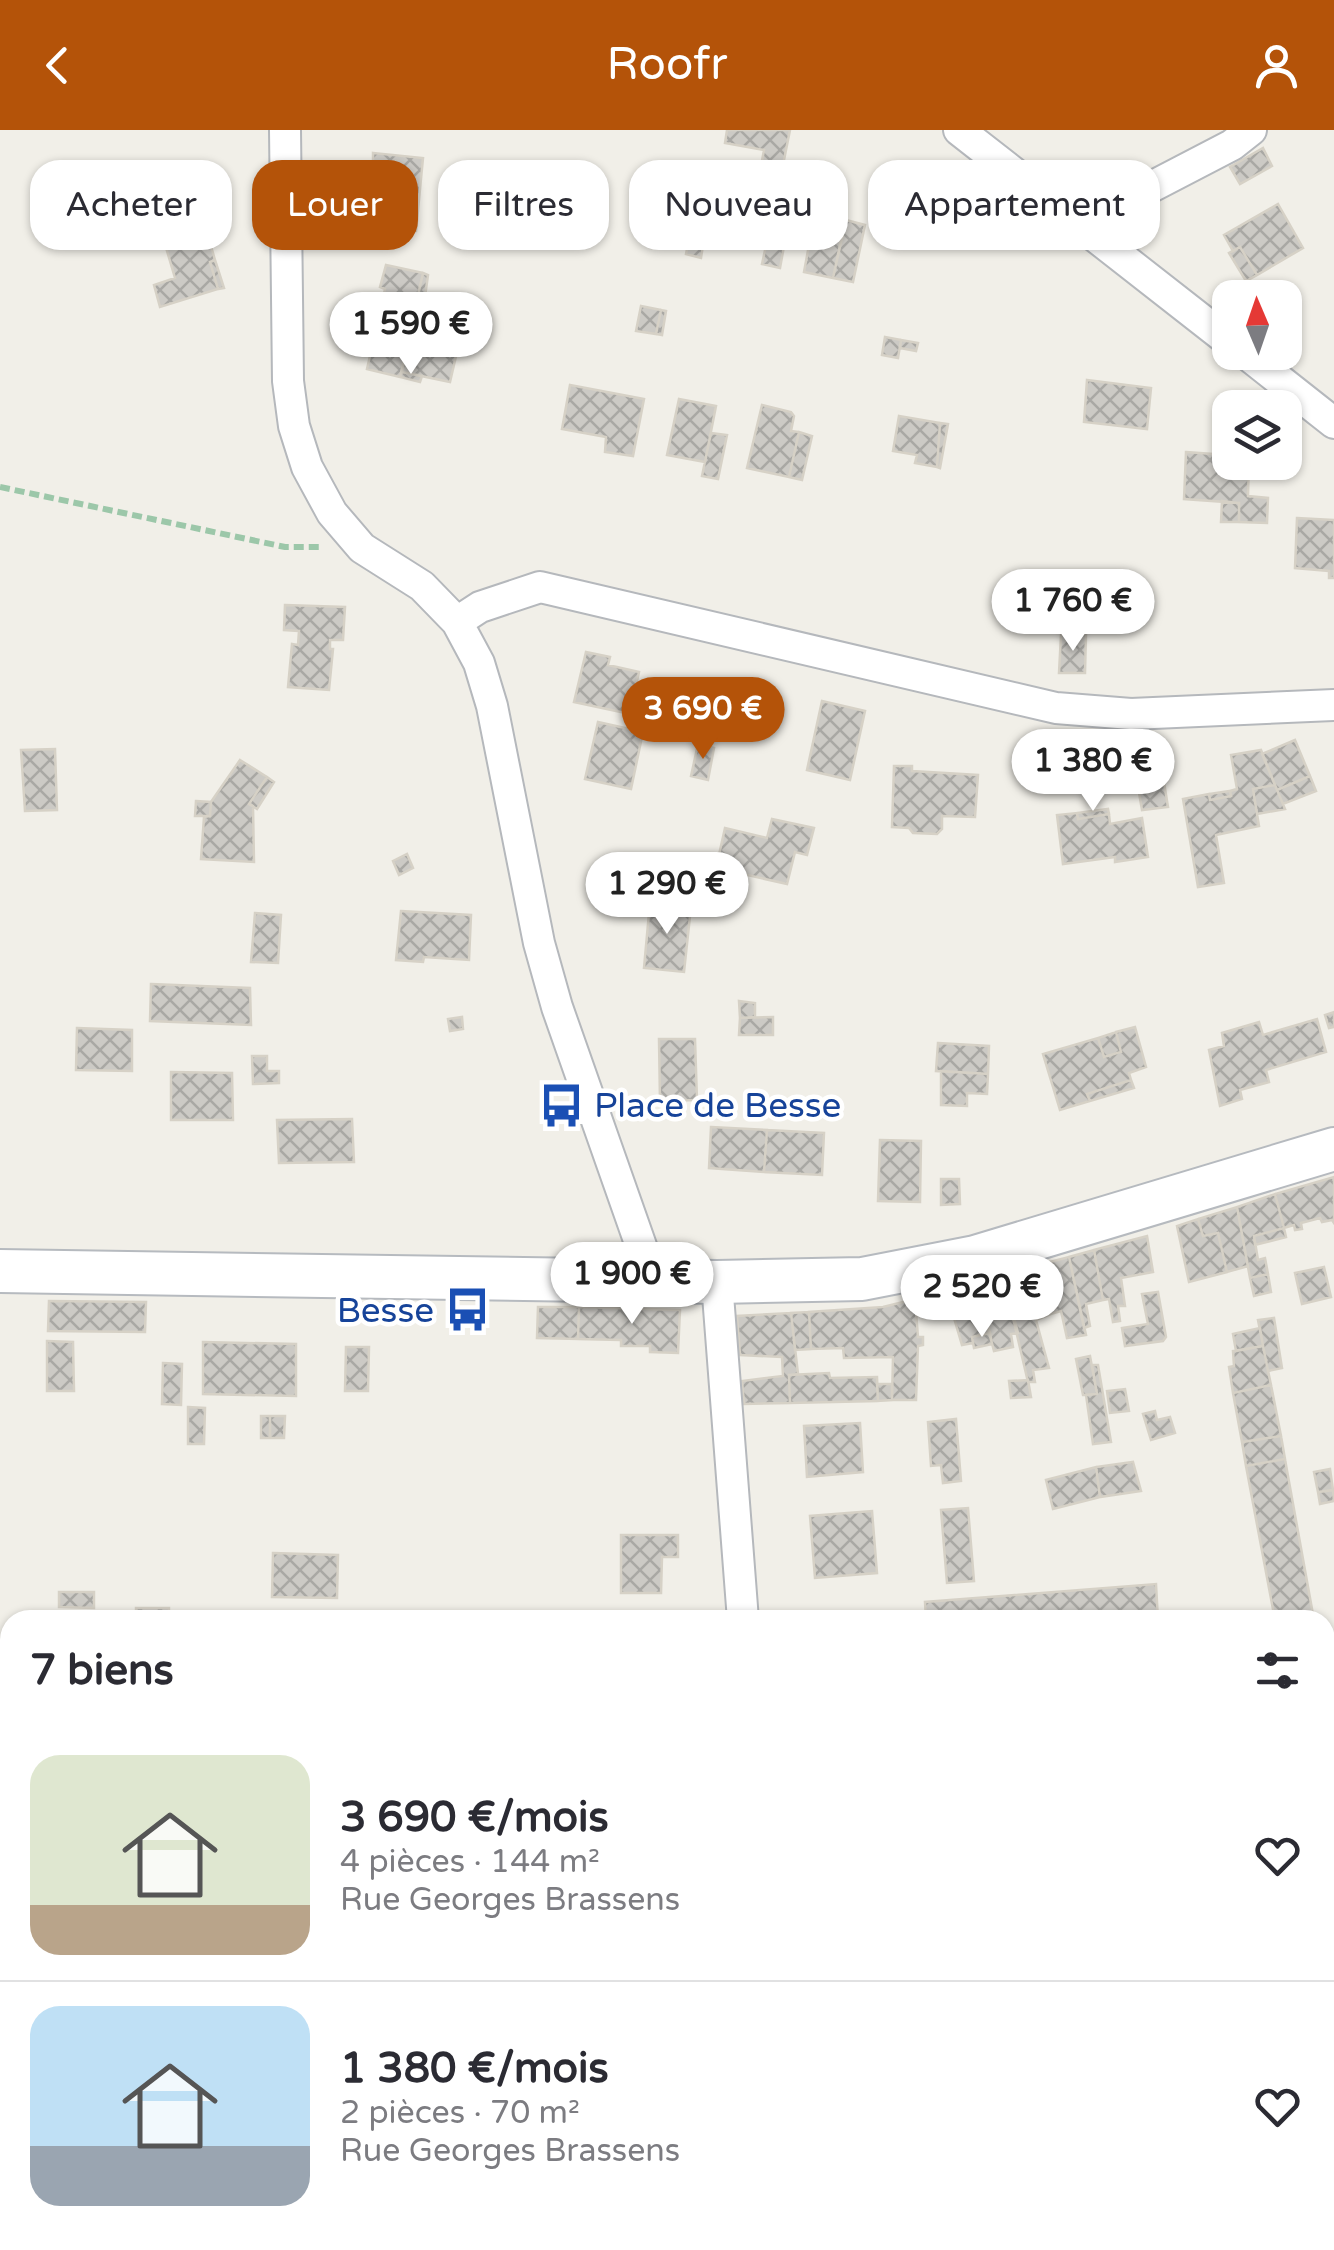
<!DOCTYPE html>
<html lang="fr">
<meta charset="utf-8">
<style>
body{margin:0;font-family:"Varela Round",sans-serif;background:#f2f2f3;color:#2b2b33;height:100vh;display:flex;flex-direction:column;font-size:38px;white-space:nowrap}
*{box-sizing:border-box;margin:0}
p{font-size:32px;color:#7c7c81}
.icon{flex:none;width:55px;height:55px;fill:none;stroke:currentColor;stroke-width:2;stroke-linecap:round;stroke-linejoin:round}
.map{position:relative;flex:1;overflow:hidden}
.details{position:absolute;left:0px;top:1480px;width:1335px;height:640px;display:flex;flex-direction:column;background:#fff;border-radius:30px 30px 0 0;box-shadow:0 2px 8px #0004}
.details>*{flex:none}
.banner{position:absolute;left:30px;top:30px;width:1275px;height:90px;display:flex;gap:20px}
.needle{width:65px;rotate:358deg}
.tools{position:absolute;left:1212px;top:150px;display:grid;gap:20px}
.tools a{display:grid;place-items:center;width:90px;height:90px;border-radius:20px;background:#fff;box-shadow:0 2px 8px #0004;font-size:50px}
.price{position:absolute;translate:-50% -85px;padding:0 22px;border-radius:35px;background:#fff;color:#222;font-size:32px;line-height:65px;filter:drop-shadow(0 2px 5px #0008)}
.price::after{content:'';position:absolute;left:50%;top:60px;width:30px;height:22px;margin-left:-15px;background:inherit;clip-path:polygon(0 0,100% 0,50% 100%)}
.price.on{background:#b45309;color:#fff}
ul{padding:0;list-style:none}
li{display:flex;align-items:center;gap:30px;height:250px;padding:0 30px}
li+li{border-top:2px solid #e1e1e2}
li span{display:grid;place-items:center;flex:none;width:280px;height:200px;border-radius:30px;color:#555}
li>.icon{margin-inline-start:auto}
span .icon{width:120px;height:120px;fill:#fffc;stroke-width:1}
li b{font-size:42px}
h2{display:flex;justify-content:space-between;align-items:center;height:120px;padding:0 30px;font-size:42px}
.pill{padding:0 35px;border-radius:30px;background:#fff;box-shadow:0 2px 8px #0004;font-size:35px;line-height:90px}
.pill.on{background:#b45309;color:#fff}
header{display:flex;justify-content:space-between;align-items:center;height:130px;padding:0 30px;background:#b45309;color:#fff;font-size:45px;font-weight:600}
.map>svg:first-child{display:block}
.building{fill:url(#building-cross-hatch);stroke:#d6d1c6;stroke-width:2.5}
.lines{fill:none;stroke-linecap:round;stroke-linejoin:round}
.lane-casing{stroke:#b5b8bc;stroke-width:19}
.street-casing{stroke:#b5b8bc;stroke-width:34}
.secondary-casing{stroke:#b6babf;stroke-width:46}
.path{stroke:#9cc7a9;stroke-width:6;stroke-dasharray:10 5;stroke-linecap:butt}
.lane{stroke:#fff;stroke-width:15}
.street{stroke:#fff;stroke-width:30}
.secondary{stroke:#fff;stroke-width:42}
.labels{text-anchor:middle;stroke-width:9;stroke-linejoin:round;paint-order:stroke}
.transit-label{font-size:35px;fill:#164399;stroke:#fff;text-anchor:start}
</style>
<header><svg class="icon" aria-label="back" viewBox="0 0 24 24"><path d="M15 5l-7 7 7 7"/></svg>Roofr<svg class="icon" aria-label="person" viewBox="0 0 24 24"><circle cx="12" cy="8" r="4"/><path d="M4 21q1-7 8-7t8 7"/></svg></header>
<div class="map">
<svg width="1334" height="2120" viewBox="0 0 1334 2120">
<defs>
<pattern id="building-cross-hatch" width="8" height="8" patternUnits="userSpaceOnUse" patternTransform="scale(2.5)"><rect width="8" height="8" fill="#cccac5"/><path d="M0 0l8 8M0 8l8-8" fill="none" stroke="#a9a8a4"/></pattern>
</defs>
<rect width="100%" height="100%" fill="#f1efe8"/>
<!-- building -->
<path class="building" d="M727,0H790L782,40L761,36L764,20L725,13Z
M1263,18L1272,36L1240,54L1230,37Z
M373,23L423,28L416,101L374,97L378,43H373Z
M656,53L683,59L677,84L650,79Z
M1278,74L1303,118L1257,145L1240,117L1233,121L1224,105Z
M846,90L865,95L853,152L833,148Z
M204,92L215,130L210,132L218,159L160,177L154,155L175,148L162,104Z
M692,93L706,96L701,128L686,124Z
M770,97L787,100L780,138L762,134Z
M811,104L841,110L833,148L804,142Z
M1240,117L1257,145L1246,151L1229,123Z
M215,130L224,158L218,159L210,132Z
M386,135L423,143L400,247L367,239L385,159L380,157Z
M423,143L428,145L425,167L418,165Z
M641,176L661,180L656,204L636,201Z
M661,180L666,181L662,205L656,204Z
M411,199L460,209L450,252L402,242Z
M885,207L901,210L898,228L882,225Z
M901,210L918,213L916,221L900,218Z
M402,242L422,246L420,252L400,247Z
M1087,250L1151,258L1147,299L1084,292Z
M570,255L644,269L633,326L605,322L606,307L562,299Z
M679,269L716,276L705,332L667,325Z
M762,275L791,282L794,286L791,301L799,302L789,347L747,338Z
M899,286L940,293L937,337L915,333L917,325L893,321Z
M940,293L948,294L940,338L937,337Z
M799,302L812,306L802,350L789,347Z
M711,303L727,305L718,349L702,346Z
M1186,322L1227,325L1230,332H1249L1248,366L1268,368L1267,393L1239,392V373L1184,369Z
M1222,371L1239,373V392H1221Z
M1297,388L1334,390V448H1329V441L1295,438Z
M285,475L345,477L343,510H330V519H333L329,560L288,557L292,514L298,515L299,501L284,500Z
M1086,504L1085,543H1059L1061,505Z
M586,522L610,527L608,535L639,542L630,584L574,572Z
M714,568L742,575L735,608L707,601Z
M822,571L865,581L850,650L807,640Z
M598,592L643,602L631,659L585,649Z
M1295,610L1310,646L1277,660L1262,624Z
M698,614L714,618L708,650L691,646Z
M55,619L57,680L25,681L21,620Z
M1261,620L1275,655L1253,659L1259,696L1216,705L1224,753L1198,757L1183,669L1209,664L1210,670L1231,666L1230,661L1237,659L1231,625Z
M240,630L267,647L249,674L253,676L254,732L201,729L204,687L210,686L211,672Z
M894,636H912V641L978,645L975,687L942,686V699L937,704L913,703L909,698L892,697Z
M1163,646L1168,677L1142,680L1137,651Z
M1310,646L1316,661L1283,674L1277,660Z
M267,647L274,652L257,679L249,674Z
M1275,655L1285,679L1257,684L1253,659Z
M1230,661L1231,666L1210,670L1209,664Z
M196,671L211,672L210,686H195Z
M1108,679L1109,684L1078,689L1077,683Z
M1077,683L1078,689L1109,684L1110,694L1142,688L1148,727L1115,732V727L1063,734L1057,685Z
M772,689L814,698L807,725L795,722L787,754L716,738L725,698L767,708Z
M407,724L413,738L399,745L393,731Z
M650,772L691,777L684,842L644,838Z
M401,781L471,785L469,830L424,827L423,832L396,830Z
M255,783L281,785L278,833L251,832Z
M151,854L250,858L251,895L150,891Z
M739,871L755,873V887L740,888Z
M1334,882V897L1329,898L1325,885Z
M462,887L463,899L450,901L448,889Z
M773,887V905H739L740,888Z
M1317,889L1326,922L1266,940L1269,952L1240,960L1242,969L1220,976L1209,920L1224,916L1222,903L1259,892L1263,905Z
M1135,897L1146,937L1129,943L1131,950L1087,964L1090,971L1060,980L1043,924L1098,908L1104,927L1121,922L1116,902Z
M77,898L132,900V941L76,940Z
M1116,902L1121,922L1104,927L1098,908Z
M659,909H695L697,970L660,971Z
M938,913L989,916L988,944L936,941Z
M252,926H267V941H279V953L253,954Z
M941,941L988,944L987,964L967,963V976L941,975Z
M171,942L232,943L233,990H171Z
M1131,950L1134,958L1090,971L1087,964Z
M352,989L354,1032L279,1033L277,990Z
M711,997L767,1000L764,1042L709,1038Z
M767,1000L824,1003L822,1045L764,1042Z
M880,1010L921,1011L920,1072L878,1071Z
M1334,1047V1093L1332,1090L1322,1092L1320,1088L1301,1093L1302,1099L1295,1100L1294,1095L1284,1098L1275,1064Z
M941,1049H959L960,1074L941,1075Z
M1275,1064L1284,1098L1254,1106L1258,1130L1265,1128L1268,1144L1250,1148L1237,1077Z
M1237,1077L1248,1136L1227,1142L1218,1103L1203,1106L1198,1089Z
M1198,1089L1203,1106L1218,1103L1227,1142L1189,1152L1177,1096Z
M1284,1098L1286,1107L1255,1115L1254,1106Z
M1147,1106L1153,1142L1121,1148L1125,1176H1118L1120,1191L1113,1192L1109,1169L1103,1170L1094,1120Z
M1094,1120L1103,1170L1086,1174L1090,1196L1084,1198L1069,1127Z
M1069,1127L1086,1205L1067,1208L1061,1181L1051,1184L1042,1134Z
M1042,1134L1051,1184L1036,1190L1049,1238L1033,1240L1035,1252H1028L1003,1145Z
M1324,1137L1331,1167L1302,1174L1295,1143Z
M1268,1144L1271,1162L1254,1166L1250,1148Z
M1003,1145L1018,1203L1011,1204L1013,1217L994,1221L976,1153Z
M976,1153L990,1203L972,1207L973,1213L962,1215L946,1161Z
M1158,1162L1166,1207L1163,1211L1125,1216L1122,1198L1148,1194L1142,1164Z
M915,1169L918,1207H923V1215L918,1216L916,1270H892L893,1227L844,1228L843,1218L811,1219L809,1182L883,1177Z
M49,1171L146,1172L145,1202L48,1201Z
M538,1177H579L578,1209L537,1208Z
M579,1177L680,1180L678,1223L650,1222V1216H621V1210L578,1209Z
M809,1182L811,1219L795,1220L791,1183Z
M791,1183L798,1244L789,1245L790,1273L744,1274L742,1251L783,1246L782,1227L740,1225L737,1186Z
M1274,1188L1282,1238L1268,1241L1258,1190Z
M1260,1198L1263,1216L1236,1221L1233,1204Z
M990,1203L992,1214L974,1218L972,1207Z
M47,1211L73,1212L74,1261H47Z
M203,1212L296,1214V1266L203,1264Z
M1263,1216L1271,1255L1233,1263L1229,1237L1234,1236L1233,1221Z
M346,1217H369L368,1261H345Z
M1090,1226L1097,1264L1083,1265L1076,1229Z
M163,1233L182,1234L181,1275L162,1274Z
M1092,1235H1098L1111,1312L1093,1314L1086,1265L1097,1264Z
M829,1243L830,1248L877,1247L878,1271L790,1273L789,1245Z
M1028,1250L1031,1267L1011,1268L1009,1251Z
M877,1254H892V1270L878,1271Z
M1271,1255L1281,1306L1242,1312L1233,1263Z
M1125,1259L1129,1281L1110,1283L1107,1261Z
M188,1277L205,1278L204,1314H188Z
M1155,1281L1157,1290L1170,1287L1175,1303L1151,1310L1143,1284Z
M261,1286H270V1308H261Z
M270,1286H285L284,1308H270Z
M956,1289L961,1351L943,1353L941,1335L931,1336L928,1292Z
M860,1293L863,1342L807,1347L804,1296Z
M1281,1306L1285,1329L1246,1336L1242,1312Z
M1285,1329L1286,1335L1314,1490H1275L1246,1336Z
M1133,1332L1141,1361L1100,1367L1096,1337Z
M1096,1337L1100,1367L1053,1379L1046,1350Z
M1330,1339L1333,1360L1318,1362L1314,1342Z
M1333,1360L1334,1371L1320,1374L1318,1362Z
M968,1378L974,1451L947,1453L941,1380Z
M872,1381L877,1443L815,1448L810,1386Z
M621,1405H678V1427H662L661,1463H621Z
M273,1423L338,1425L337,1468L272,1467Z
M1156,1454L1158,1490H926L925,1472Z
M59,1462H94V1478L59,1477Z
M136,1478H169V1490H136Z"/>
<g class="lines">
<defs>
<path id="lane" d="M789,2120L798,2110"/>
<path id="street" d="M285,0L288,251L294,296L307,337L332,383L362,418L422,456L457,492L479,533L492,576L539,813L557,877L653,1150
M959,0L1230,212
M1080,94L1232,15L1251,0
M1244,222L1334,293
M457,492L480,477L540,457L1056,578L1131,584L1334,575
M717,1152L743,1490
M831,2110L835,2120"/>
<path id="secondary" d="M0,1141L717,1152L862,1149L975,1127L1334,1019"/>
</defs>
<!-- lane casing -->
<use href="#lane" class="lane-casing"/>
<!-- street casing -->
<use href="#street" class="street-casing"/>
<!-- secondary casing -->
<use href="#secondary" class="secondary-casing"/>
<!-- path -->
<path class="path" d="M0,357L285,417H323"/>
<!-- lane -->
<use href="#lane" class="lane"/>
<!-- street -->
<use href="#street" class="street"/>
<!-- secondary -->
<use href="#secondary" class="secondary"/>
</g>
<!-- icons -->
<defs>
<symbol id="bus-bare" viewBox="-9 -9 18 18"><path d="M-5-6H5V4H4V6H2V4H-2V6H-4V4H-5ZM-3.5-4V0h7V-4ZM-3.5 1.2v1.5H-2V1.2ZM2 1.2v1.5H3.5V1.2Z" fill="#1a4fb4" stroke="#fff" stroke-width="2.5" paint-order="stroke"/></symbol>
</defs>
<g fill-rule="evenodd">
<use href="#bus-bare" x="530" y="944" width="63" height="63"/>
<use href="#bus-bare" x="436" y="1148" width="63" height="63"/>
</g>
<g class="labels">
<!-- transit labels -->
<g class="transit-label">
<text x="594" y="987">Place de Besse</text>
<text x="434" y="1192" text-anchor="end">Besse</text>
</g>
</g>
</svg>
<div class="tools">
<a><svg class="needle" viewBox="-14 -14 28 28"><path d="M0-13l5 13h-10z" fill="#e53935"/><path d="M0 13l5-13h-10z" fill="#7c7c81"/></svg></a>
<a><svg class="icon" aria-label="layers" viewBox="0 0 24 24"><path d="M12 4l9 5-9 5-9-5zM3 14l9 5 9-5"/></svg></a>
</div>
<b class="price" style="left:411px;top:247px">1 590 €</b>
<b class="price" style="left:1073px;top:524px">1 760 €</b>
<b class="price on" style="left:703px;top:632px">3 690 €</b>
<b class="price" style="left:1093px;top:684px">1 380 €</b>
<b class="price" style="left:667px;top:807px">1 290 €</b>
<b class="price" style="left:632px;top:1197px">1 900 €</b>
<b class="price" style="left:982px;top:1210px">2 520 €</b>
<div class="banner">
<a class="pill">Acheter</a>
<a class="pill on">Louer</a>
<a class="pill">Filtres</a>
<a class="pill">Nouveau</a>
<a class="pill">Appartement</a>
</div>
<section class="details">
<h2>7 biens<svg class="icon" aria-label="filters" viewBox="0 0 24 24"><path d="M4 7h16M4 17h16"/><circle cx="9" cy="7" r="2"/><circle cx="15" cy="17" r="2"/></svg></h2>
<ul>
<li><span style="background:linear-gradient(#dfe7d0 75%,#b9a48a 0)"><svg class="icon" aria-label="home" viewBox="0 0 24 24"><path d="M3 11l9-7 9 7M6 9v11h12V9"/></svg></span><div><b>3 690 €/mois</b><p>4 pièces · 144 m²</p><p>Rue Georges Brassens</p></div><svg class="icon" aria-label="heart" viewBox="0 0 24 24"><path d="M12 20l-8-8c-3-5 5-10 8-4 3-6 11-1 8 4z"/></svg></li>
<li><span style="background:linear-gradient(#bfe0f5 70%,#9aa5b1 0)"><svg class="icon" aria-label="home" viewBox="0 0 24 24"><path d="M3 11l9-7 9 7M6 9v11h12V9"/></svg></span><div><b>1 380 €/mois</b><p>2 pièces · 70 m²</p><p>Rue Georges Brassens</p></div><svg class="icon" aria-label="heart" viewBox="0 0 24 24"><path d="M12 20l-8-8c-3-5 5-10 8-4 3-6 11-1 8 4z"/></svg></li>
</ul>
</section>
</div>
